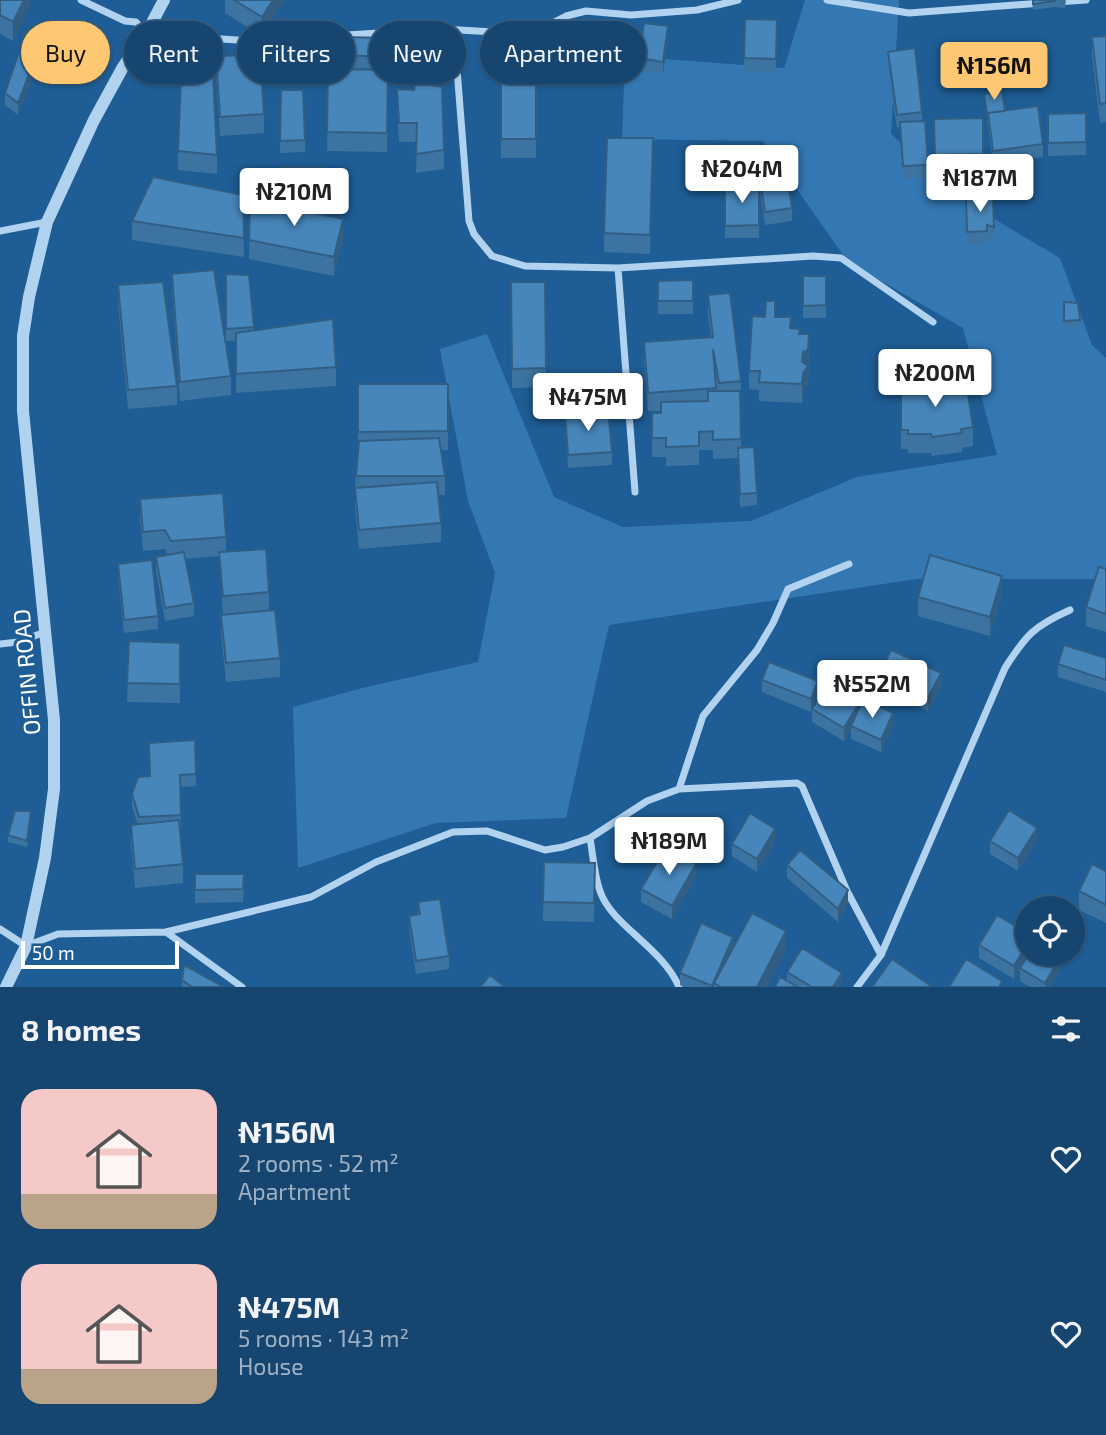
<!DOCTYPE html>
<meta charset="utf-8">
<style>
body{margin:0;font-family:"Exo 2",sans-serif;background:#235078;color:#f1f3f6;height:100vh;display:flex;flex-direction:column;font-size:26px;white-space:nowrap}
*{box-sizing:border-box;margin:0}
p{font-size:23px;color:#9eb1c3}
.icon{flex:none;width:38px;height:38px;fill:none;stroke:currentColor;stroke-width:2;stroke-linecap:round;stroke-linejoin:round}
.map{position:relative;height:987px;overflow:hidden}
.drawer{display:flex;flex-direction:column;background:#164670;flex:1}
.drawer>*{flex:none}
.banner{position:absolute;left:21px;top:21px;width:700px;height:63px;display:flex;gap:14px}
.controls{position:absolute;left:1015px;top:896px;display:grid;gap:14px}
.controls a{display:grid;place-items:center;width:70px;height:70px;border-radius:50%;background:#164670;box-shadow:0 2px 5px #0004,0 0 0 2px #355e83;font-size:35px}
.scale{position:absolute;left:21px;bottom:18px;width:158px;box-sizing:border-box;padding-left:7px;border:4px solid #fff;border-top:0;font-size:19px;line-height:24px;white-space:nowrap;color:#fff;-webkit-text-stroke:5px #1e5d95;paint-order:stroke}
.price{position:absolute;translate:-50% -60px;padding:0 16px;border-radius:7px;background:#fff;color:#222;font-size:23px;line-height:46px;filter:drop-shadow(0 2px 4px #0008)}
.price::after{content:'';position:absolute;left:50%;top:42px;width:21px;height:16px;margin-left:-10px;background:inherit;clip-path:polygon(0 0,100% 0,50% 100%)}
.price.current{background:#fdc871;color:#111}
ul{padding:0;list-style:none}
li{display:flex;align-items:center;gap:21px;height:175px;padding:0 21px}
li span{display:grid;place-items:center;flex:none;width:196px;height:140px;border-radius:21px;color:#555}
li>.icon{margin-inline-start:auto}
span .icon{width:84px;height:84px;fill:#fffc;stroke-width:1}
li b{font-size:30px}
h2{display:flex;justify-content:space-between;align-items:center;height:84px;padding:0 21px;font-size:30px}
.chip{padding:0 24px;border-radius:32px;background:#164670;box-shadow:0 2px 5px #0004,0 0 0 2px #355e83;font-size:24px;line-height:63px}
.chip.current{background:#fdc871;color:#111}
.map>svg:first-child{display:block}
.green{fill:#3377b3}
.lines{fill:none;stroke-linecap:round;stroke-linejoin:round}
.minor{stroke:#b2d3ef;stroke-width:7}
.tertiary{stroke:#b2d3ef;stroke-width:12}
.wall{fill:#3d73a1}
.shaded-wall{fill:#325e83}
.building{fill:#4786bb;stroke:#325e83;stroke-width:2}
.labels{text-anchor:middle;stroke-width:6;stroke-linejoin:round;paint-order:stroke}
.street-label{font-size:23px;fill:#fff;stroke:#1e5d95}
</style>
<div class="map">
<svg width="1106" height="987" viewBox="0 0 1106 987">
<rect width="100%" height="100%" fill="#1e5d95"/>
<!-- green -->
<path class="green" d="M805,0H899L891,134L969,204L1060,258L1092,345L1106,358V579H917L609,625L566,818L436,823L298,868L293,707L362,688L478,662L495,573L468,501L440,349L487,334L554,497L623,527L751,521L857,477L997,455L963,328L848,262L763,141L622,139L625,56L784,68Z"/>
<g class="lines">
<!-- minor -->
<path class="minor" d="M81,0L125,21L136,22L146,34L252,41L443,29L512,33L539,30L566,16L586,11L631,15L697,10L738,0
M827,0L909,13L1042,3
M1057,2L1086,0
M443,29L457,69L469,221L474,234L492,256L525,266L618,268L813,256L841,258L933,322
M0,231L47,222
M618,268L635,492
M0,644L18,642L45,632
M679,789L703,716L757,650L773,623L788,589L849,564
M590,838C593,855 594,875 600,891C611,925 663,948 679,987
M0,929L26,946L58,934L166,932L311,897L376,862L453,832L487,831L545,850L563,847L590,838L647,801L679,789L797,783L802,786L847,891L881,955
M166,932L242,987
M857,987L881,955L1005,668C1026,635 1034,626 1070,610"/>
<!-- tertiary -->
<path class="tertiary" d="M6,987L26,946L45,858L54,789V720L23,411V336L29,297L47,222L94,120L123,67L146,34L164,0"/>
</g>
<!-- wall -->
<path class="wall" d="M0,0H31V4L13,41L0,34Z
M225,0H285L262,36L225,13Z
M1032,0H1066L1065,8L1055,7L1033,10Z
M777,20L776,72L744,71V58Z
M22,36L80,61L72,75L22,49Z
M1106,36V122L1100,123L1092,56V37Z
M342,37L389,38L388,69L341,68Z
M668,39L663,74L639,71V58Z
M888,52L922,112V121L928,165V178L903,179L900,127L897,128L888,65Z
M216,56L264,114V133L220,136L216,75Z
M501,61H536V158H501Z
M328,69L388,70L387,152L327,151Z
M35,71L18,115L5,105V93Z
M397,89L414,90L444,150V169L416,173L417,142H399L397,108Z
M281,90L305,140V152L280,153Z
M984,94L1043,144V157L993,164Z
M1086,113V155L1048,156V114Z
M983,118V167L935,168L934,119Z
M178,151L217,155V174L178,170Z
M653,157L650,254L604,252V233Z
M759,173L792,208V221L765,225L759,186Z
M759,184V238H725V185Z
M243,195L244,257L132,240V221Z
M334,196V209L315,213L343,238L334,276L249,259L250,199L280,206Z
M993,197L994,239L987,238V244L967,245L966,198Z
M172,274L231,376V395L180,401L172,293Z
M226,274L254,327V331L336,367V386L236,393V341H226Z
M803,276H826V318H803Z
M693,280V314H658V281Z
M511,282H545L546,387L512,388Z
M118,285L177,386V405L128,409L118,303Z
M708,295L741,381V448L757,493V505L740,507L738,458L713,459V450H699V465L666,466V457H652V413H661V411H648L644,361V342L711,338L708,314Z
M1064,302L1080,320V327H1064Z
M775,317L800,334H809L808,385L803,392L802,403L759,401V390L749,389V371Z
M954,350H970V384H961L973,427V446L962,448V452L932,456L931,453H908V449H901V391L927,384H946L954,381Z
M358,384H448V450H441L445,476V495H438L441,523V542L359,549L355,507V488L358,445Z
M565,413L612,452V465L568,468Z
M140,499L226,537V551L269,592V610L280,658V677L226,682L221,634V615L223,614L219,556L185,559L194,603V616L165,621L156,570V557L168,555L165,549L143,551L140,518Z
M118,564L158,616V629L124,633L118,577Z
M1106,569V632L1086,626V607Z
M1002,595L990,636L918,616V597Z
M129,641L180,643V703L127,702Z
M1106,658V692L1058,677V664Z
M879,675L941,686L928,711L879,688Z
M762,680L818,694L813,708L863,700L893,726L881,752L851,739V730L844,741L812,722V709L811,712L762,692Z
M196,774V786L180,787L181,828H179L183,864V883L135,888L131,844V825H138L132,807V794L138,777Z
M31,818L27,847L8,842V835Z
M1037,840L1018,871L990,854V841Z
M775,842L757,872L732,856V844Z
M544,862L595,863L594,922L543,921Z
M787,865L848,903L838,922L787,878Z
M1106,871V923L1079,910V891Z
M195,874L244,886L243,902L195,903Z
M696,877L672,919L641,902V889Z
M418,902L449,956V969L416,974L409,929V916L418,915Z
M979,945L1027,954L1062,966L1050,987H1030L1020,981V969L1014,979L979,958Z
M733,949L786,950L767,987H684L680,985V973Z
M787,972L842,986L841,987H775L787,981Z
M182,980L224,987H182Z"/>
<!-- shaded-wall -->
<path class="shaded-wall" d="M24,0H31V4L13,41V22Z
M273,0H285L262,36V17Z
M668,26V39L663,74V62Z
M80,48V61L72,75V62Z
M35,58V71L18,115V103Z
M343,219V238L334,276V257Z
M809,334L808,385L803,392L802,403V362Z
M1002,576V595L990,636V617Z
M941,673V686L928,711V698Z
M818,681V694L811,712V699Z
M863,697V710L851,726V730L844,741V728Z
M893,713V726L881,752V740Z
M1037,828V840L1018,871V858Z
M775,829V842L757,872V859Z
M696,864V877L672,919V906Z
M848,890V903L838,922V909Z
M786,931V950L767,987H757Z
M733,937V949L714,983V987H712Z
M1027,944V954H1029L1014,979V966Z
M1062,954V966L1050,987H1045V983Z
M842,973L841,987H833Z"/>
<!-- building -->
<path class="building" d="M0,0H24L13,22L0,15Z
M234,0H273L262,17Z
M1033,0H1055V1L1033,4Z
M745,19L777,20L776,59L744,58Z
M644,23L668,26L663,62L639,58Z
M31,26L80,48L72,62L22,36Z
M1106,36V103L1100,104L1092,37Z
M342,37L389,38L388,57L341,55Z
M915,48L922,112L897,115L888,52Z
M19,52L35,58L18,103L5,93Z
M182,55H212L217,155L178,151Z
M260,55L264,114L220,117L216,56Z
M501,61H536V139H501Z
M328,69L388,70L387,133L327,132Z
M415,82L442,87L444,150L416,154L417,123H399L397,89L414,90Z
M281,90H303L305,140L280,141Z
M1002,91L1005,111L988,113V120L984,94Z
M1038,106L1043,144L993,151L988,113Z
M1086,113V142L1048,143V114Z
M983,118V154L935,155L934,119Z
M925,121L928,165L903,166L900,122Z
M607,138H653L650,235L604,233Z
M281,167H325L334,196L283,206H280Z
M786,169L792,208L765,212L759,173Z
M153,177L243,195L244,238L132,221Z
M759,184V225L725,226V185Z
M993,197L994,227L987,225V231L967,232L966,198Z
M250,199L343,219L334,257L249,240Z
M214,270L231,376L180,382L172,274Z
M226,274L249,275L254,327L226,329Z
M803,276H826V305L803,306Z
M693,280V301H658V281Z
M163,282L177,386L128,390L118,285Z
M511,282H545L546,368L512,369Z
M730,293L741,381L719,383L713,349L716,388L648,393L644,342L713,337L708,295Z
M766,301H775V317H791L790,328L800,329L799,334H809L808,350L803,352L802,362L808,366L803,373L802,384L759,382L760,371H749L752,316L765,317Z
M1064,302L1078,303L1080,320L1064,321Z
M333,319L336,367L236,374V333Z
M954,350H970V377H954Z
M908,380L925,381L927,384H946L947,381H961L962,386L967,387L973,427L961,429L962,433L932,437L931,434H908V430H901V391L907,389Z
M358,384H448V431L358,432Z
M708,391H740L741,439L713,440V431L699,432V446L666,447V438H652V413H661V402L708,401Z
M608,410L612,452L568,455L565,413Z
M439,438L445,476H356L359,441Z
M754,447L757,493L740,494L738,448Z
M437,482L441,523L359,530L355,488Z
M223,493L226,537L171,541L165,530L143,532L140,499Z
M266,549L269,592L223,596L219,552Z
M184,552L194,603L165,608L156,557Z
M930,555L1002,576L990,617L918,597Z
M152,560L158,616L124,620L118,564Z
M1099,567L1106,569V614L1086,607Z
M275,610L280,658L226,663L221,615Z
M129,641L180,643V684L127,683Z
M1064,645L1106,658V680L1058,664Z
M891,650L941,673L928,698L879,675Z
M769,662L818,681L811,699L762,680Z
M831,679L863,697L844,728L812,709Z
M863,699L893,713L881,740L851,726Z
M195,740L196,774L180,775L181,815L139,817L132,794L138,777L150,776L149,743Z
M1009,810L1037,828L1018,858L990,841Z
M15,811H31L27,841L8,835Z
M750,813L775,829L757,859L732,844Z
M179,820L183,864L135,869L131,825Z
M666,847L696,864L672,906L641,889Z
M800,850L848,890L838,909L787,865Z
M544,862L595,863L594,903L543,902Z
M1092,864L1106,871V905L1079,891Z
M195,874H244L243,889L195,890Z
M440,899L449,956L416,961L409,916L420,914L418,902Z
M752,913L786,931L757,987H721L714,983Z
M997,915L1027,933V944L1014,966L979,945Z
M701,923L733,937L712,986L680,973Z
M802,948L842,973L833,987H812L787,972Z
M1029,954H1062L1045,983L1020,968Z
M892,959L931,986L930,987H872Z
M966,959L1002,981L999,987H949Z
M184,965L224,987H192L182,980Z
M490,975L505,987H480Z
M780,977L798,987H775Z"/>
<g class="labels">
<!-- street labels -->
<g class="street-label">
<text transform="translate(27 672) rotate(-95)" y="8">OFFIN ROAD</text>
</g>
</g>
</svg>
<div class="controls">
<a><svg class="icon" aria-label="locate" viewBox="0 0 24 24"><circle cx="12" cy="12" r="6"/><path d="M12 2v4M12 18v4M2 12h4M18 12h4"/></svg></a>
</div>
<div class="scale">50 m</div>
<b class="price current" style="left:994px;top:102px">₦156M</b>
<b class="price" style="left:742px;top:205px">₦204M</b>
<b class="price" style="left:980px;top:214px">₦187M</b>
<b class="price" style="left:294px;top:228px">₦210M</b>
<b class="price" style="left:935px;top:409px">₦200M</b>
<b class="price" style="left:588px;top:433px">₦475M</b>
<b class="price" style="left:872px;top:720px">₦552M</b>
<b class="price" style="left:669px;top:877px">₦189M</b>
<div class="banner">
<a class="chip current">Buy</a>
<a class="chip">Rent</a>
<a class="chip">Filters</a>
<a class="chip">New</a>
<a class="chip">Apartment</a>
</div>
</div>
<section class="drawer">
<h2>8 homes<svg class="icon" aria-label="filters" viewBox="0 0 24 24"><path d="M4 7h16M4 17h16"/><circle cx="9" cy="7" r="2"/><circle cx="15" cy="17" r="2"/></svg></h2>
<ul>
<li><span style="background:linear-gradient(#f6c9c9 75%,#b9a48a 0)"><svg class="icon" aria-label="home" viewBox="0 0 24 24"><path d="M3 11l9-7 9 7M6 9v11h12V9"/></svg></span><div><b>₦156M</b><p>2 rooms · 52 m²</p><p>Apartment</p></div><svg class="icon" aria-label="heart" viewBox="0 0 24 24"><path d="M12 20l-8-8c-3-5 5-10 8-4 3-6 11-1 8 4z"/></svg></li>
<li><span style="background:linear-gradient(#f6c9c9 75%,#b9a48a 0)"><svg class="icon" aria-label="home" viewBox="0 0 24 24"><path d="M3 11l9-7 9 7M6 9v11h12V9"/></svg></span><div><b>₦475M</b><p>5 rooms · 143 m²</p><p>House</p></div><svg class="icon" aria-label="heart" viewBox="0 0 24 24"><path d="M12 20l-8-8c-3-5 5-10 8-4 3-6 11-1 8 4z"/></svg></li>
</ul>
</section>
